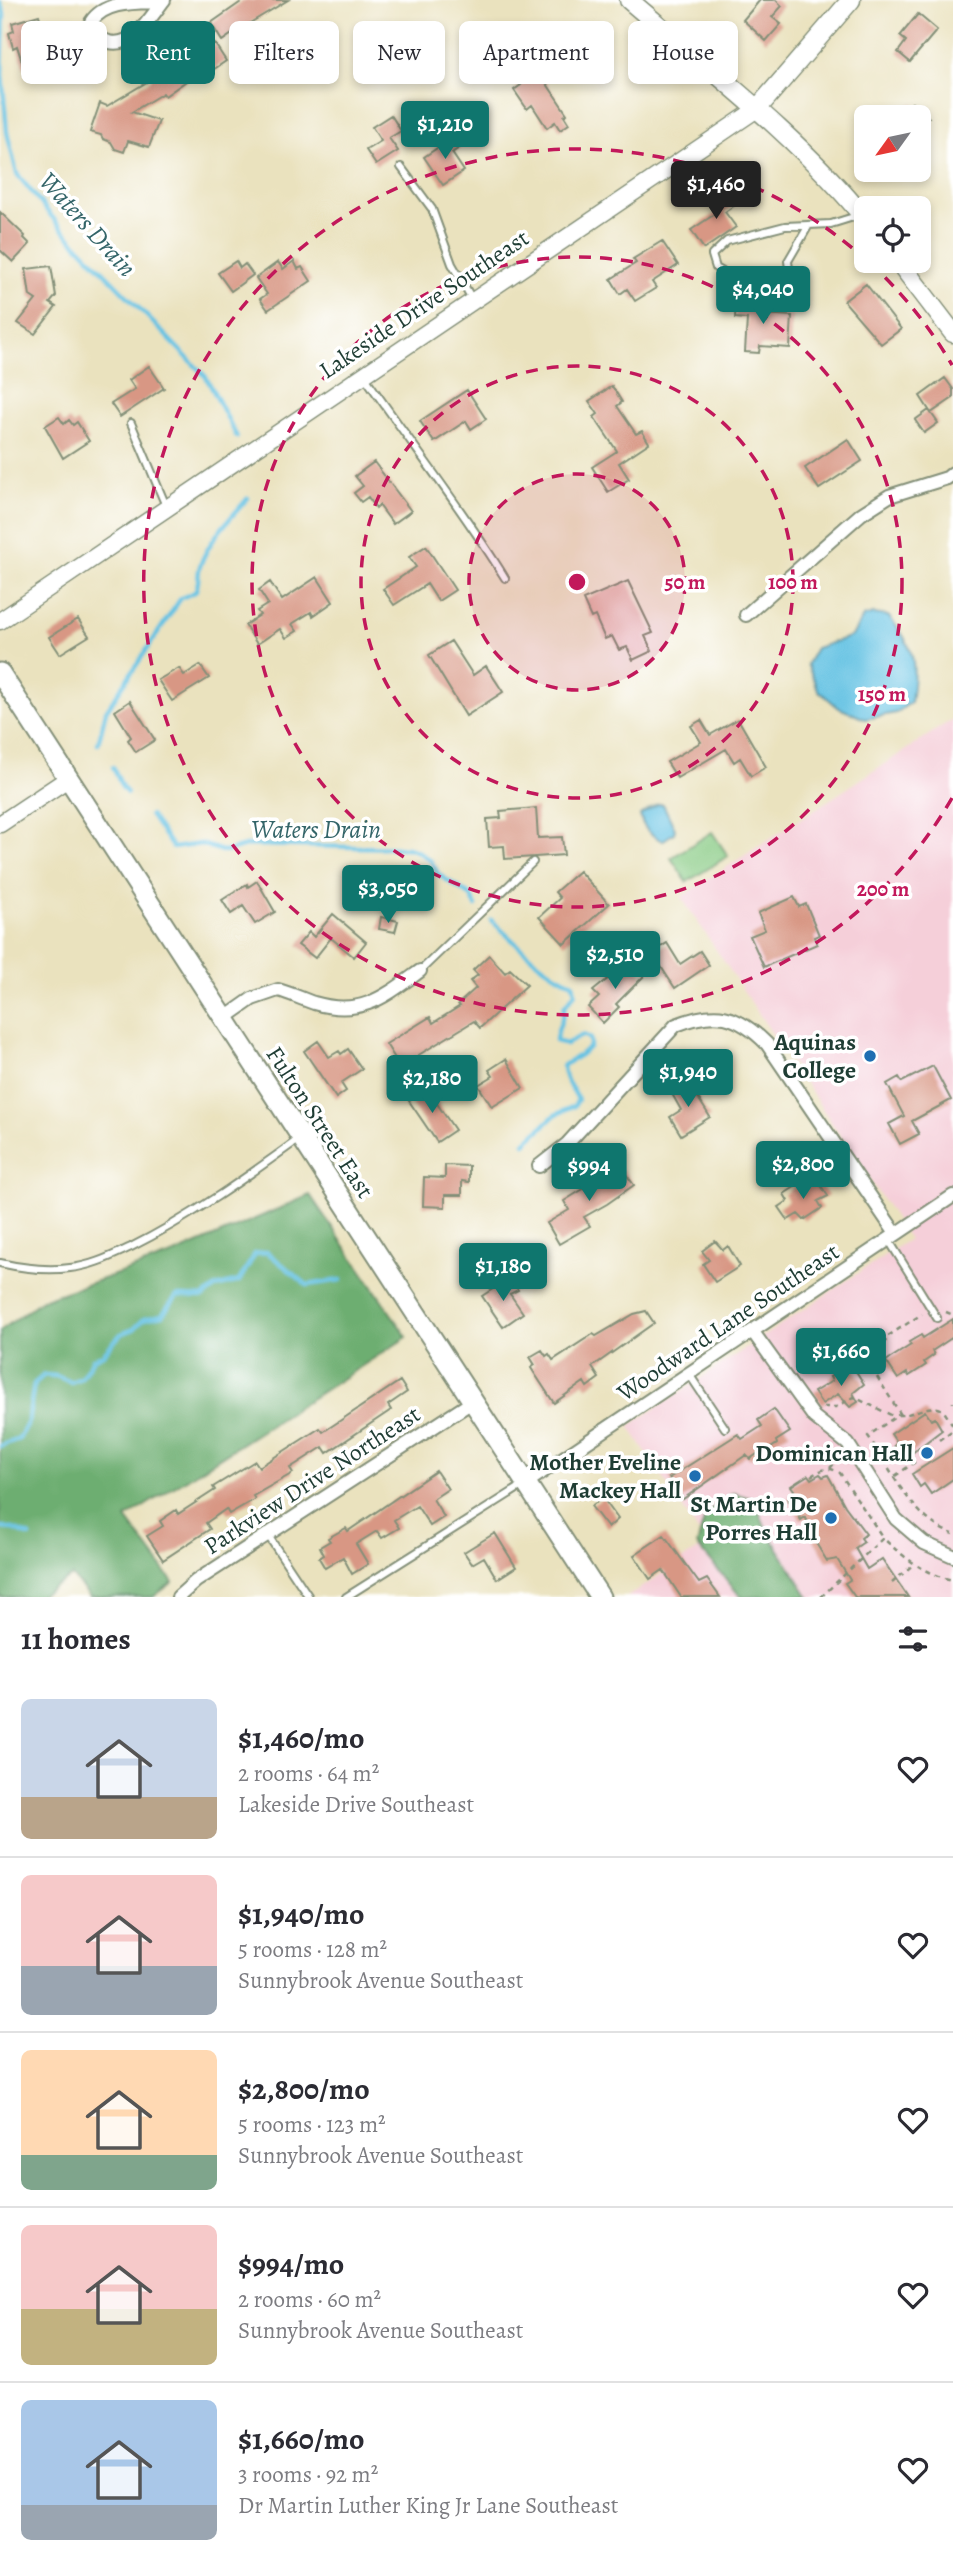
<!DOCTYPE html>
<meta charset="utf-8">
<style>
body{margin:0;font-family:Alegreya,serif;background:#f2f2f3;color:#2b2b33;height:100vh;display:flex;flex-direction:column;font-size:26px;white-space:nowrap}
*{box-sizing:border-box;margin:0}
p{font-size:23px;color:#7c7c81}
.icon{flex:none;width:38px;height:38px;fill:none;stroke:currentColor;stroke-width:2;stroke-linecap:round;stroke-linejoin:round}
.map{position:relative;height:1597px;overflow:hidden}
.sheet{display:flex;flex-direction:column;background:#fff;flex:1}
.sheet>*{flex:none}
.banner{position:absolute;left:21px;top:21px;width:912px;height:63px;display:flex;gap:14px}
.needle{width:46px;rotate:237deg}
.buttons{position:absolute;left:854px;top:105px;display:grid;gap:14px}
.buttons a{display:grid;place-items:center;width:77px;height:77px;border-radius:10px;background:#fff;box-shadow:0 4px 10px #0003;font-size:35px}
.price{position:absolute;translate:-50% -60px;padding:0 16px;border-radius:7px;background:#0f766e;color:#fff;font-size:23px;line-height:46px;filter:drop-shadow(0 2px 4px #0008)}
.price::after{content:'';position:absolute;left:50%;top:42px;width:21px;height:16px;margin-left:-10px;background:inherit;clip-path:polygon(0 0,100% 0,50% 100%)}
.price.selected{background:#222;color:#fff}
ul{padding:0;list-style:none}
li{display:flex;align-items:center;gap:21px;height:175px;padding:0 21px}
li+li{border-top:2px solid #e1e1e2}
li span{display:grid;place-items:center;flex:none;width:196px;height:140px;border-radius:10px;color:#555}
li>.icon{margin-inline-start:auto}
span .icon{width:84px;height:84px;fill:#fffc;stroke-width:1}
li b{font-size:30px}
h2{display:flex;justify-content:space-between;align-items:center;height:84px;padding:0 21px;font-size:30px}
.tag{padding:0 24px;border-radius:10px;background:#fff;box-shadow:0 4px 10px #0003;font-size:24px;line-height:63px}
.tag.selected{background:#0f766e;color:#fff}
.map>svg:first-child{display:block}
.built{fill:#f5cfd9}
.green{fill:#87ca83;stroke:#53845c;stroke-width:2}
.forest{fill:#6dae71;stroke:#467652;stroke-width:2}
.water{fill:#65c2e3;stroke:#42808c;stroke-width:2}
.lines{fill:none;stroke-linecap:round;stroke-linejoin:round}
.stream{stroke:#65c2e3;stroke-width:4.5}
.building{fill:#d89784}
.service-casing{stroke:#849079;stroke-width:10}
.minor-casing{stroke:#849079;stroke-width:16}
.tertiary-casing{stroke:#849079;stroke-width:19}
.secondary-casing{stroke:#849079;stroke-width:21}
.primary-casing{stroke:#849079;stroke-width:23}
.path{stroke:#849079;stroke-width:2.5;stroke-dasharray:5 5;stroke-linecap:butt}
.service{stroke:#fff;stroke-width:6}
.minor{stroke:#fff;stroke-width:12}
.tertiary{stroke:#fff;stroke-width:16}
.secondary{stroke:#fff;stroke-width:18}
.primary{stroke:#fff;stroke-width:19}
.ring{fill:none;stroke:#c2185b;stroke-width:3.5;stroke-dasharray:12 9}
.poi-dot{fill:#1f6fb2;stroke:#fff;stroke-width:2.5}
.labels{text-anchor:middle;stroke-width:7;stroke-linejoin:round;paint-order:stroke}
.street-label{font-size:24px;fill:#1f3d34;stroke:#fff}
.poi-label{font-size:24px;font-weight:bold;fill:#1f3d34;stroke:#fff;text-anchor:end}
.water-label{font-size:26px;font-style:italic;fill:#346569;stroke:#fff}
.centre{fill:#c2185b;stroke:#fff;stroke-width:3.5}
.ring-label{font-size:21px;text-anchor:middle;font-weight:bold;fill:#c2185b;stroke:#fff;stroke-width:7;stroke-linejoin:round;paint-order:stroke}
</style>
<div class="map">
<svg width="953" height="1597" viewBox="0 0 953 1597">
<rect width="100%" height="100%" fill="#fff"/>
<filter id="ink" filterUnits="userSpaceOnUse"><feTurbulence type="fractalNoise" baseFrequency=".0143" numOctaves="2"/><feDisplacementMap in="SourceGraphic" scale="14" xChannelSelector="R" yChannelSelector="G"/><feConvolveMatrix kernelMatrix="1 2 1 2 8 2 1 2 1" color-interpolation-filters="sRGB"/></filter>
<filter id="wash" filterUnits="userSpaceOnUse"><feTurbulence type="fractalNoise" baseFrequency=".00686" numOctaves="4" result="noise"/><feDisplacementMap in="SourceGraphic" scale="28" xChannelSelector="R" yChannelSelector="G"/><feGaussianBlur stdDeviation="1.57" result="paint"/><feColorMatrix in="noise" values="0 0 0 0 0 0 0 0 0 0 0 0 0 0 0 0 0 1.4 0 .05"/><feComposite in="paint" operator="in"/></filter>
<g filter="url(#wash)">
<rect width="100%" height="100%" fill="#eae2be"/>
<!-- built -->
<path class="built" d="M953,719V1597H627L706,1544L629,1426L909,1239L681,897Z"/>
<!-- green -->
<path class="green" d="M712,832L728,856L687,882L671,858Z"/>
<!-- forest -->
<path class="forest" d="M310,1195L407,1337L126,1518L173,1582L153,1597H90L72,1576L38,1597H0V1331L42,1300L172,1255Z
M733,1493L754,1499L767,1531L809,1597H741L697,1545L706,1513Z"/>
<!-- water -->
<path class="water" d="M873,614L888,616C915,646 917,663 911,702L896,713L865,719L839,708L818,690L807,664L816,648L852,636L863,617Z
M658,804H663L675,829L674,833L662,841C650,834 643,829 640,815Z"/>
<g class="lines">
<!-- stream -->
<path class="stream" d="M0,2L4,13L2,74L7,132L17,174L62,229L206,377L237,437
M98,744L106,711L181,598L195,592C200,583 197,575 200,566C209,539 230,519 248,498
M113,767L122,787L127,793
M150,815L173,848L201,844L225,852L249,845L407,848L417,851L431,861L439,875L470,895L476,906
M491,920C513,941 545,973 573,983L575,993L564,1007C565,1020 556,1027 556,1041L566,1044L583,1035L590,1039V1046C582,1056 572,1058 563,1066C564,1084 573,1086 578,1100L574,1106L555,1115L525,1143
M0,1446L19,1439L28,1422L34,1384L44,1375L56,1376L71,1382L81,1378L93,1359L103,1354L121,1334L134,1329L144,1319L162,1315L177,1296L203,1297L216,1287L239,1281L255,1254L267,1252L307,1285L341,1280
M0,1528L13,1529L30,1536"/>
</g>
<g id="blocks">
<!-- building -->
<path class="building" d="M244,0H288L250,23L252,26L237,36L235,32L222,41L211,23Z
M760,0H776L782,6L772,17L781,24L766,41L743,20Z
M918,14L937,30L910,62L898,52L906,41L900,36Z
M39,15L49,48L43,50L46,61L24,68L17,46L13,48L9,33L14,31L12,23Z
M215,44L226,61L207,74L203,69L165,96L163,93L132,112L159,121L149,147L128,141L124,152L115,149L111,142L103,139L101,135L90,132L100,103L107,106L152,79L148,74L166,61L164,58L173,51L178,57L189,50L191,53L198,49L201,54Z
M532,67L537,74L539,72L567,114L564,116L569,124L560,130L555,122L547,128L532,105L527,109L514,90L521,85L516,78Z
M912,103L928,117H899Z
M391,115L401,131L389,138L398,151L376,165L366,150L381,141L372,127Z
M455,136L462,146L452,153L464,171L443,185L424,157Z
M728,189L738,203L725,212L736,227L704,249L691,230L718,212L710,201Z
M0,212L25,236L24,238L30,244L13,262L0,250Z
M662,241L678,265L652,282L656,288L635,301L627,289L620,294L611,279L636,263L633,259Z
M236,261L240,268L245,264L253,275L231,291L218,273Z
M294,261L298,269L302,267L311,281L268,310L260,299L267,294L256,278L278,262L283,269Z
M51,266L56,296L50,303L56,307L35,334L18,323L36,300L30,296L26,269Z
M866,284L901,329L881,344L844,301Z
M736,299L764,300L763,314L792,316L790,348L760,346L759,353L745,352L747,319L735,318Z
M149,366L164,388L120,417L111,404L135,389L129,380Z
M945,378L953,389V398L931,413L920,396Z
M612,386L622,402L617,406L636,434L642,431L649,443L619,463L629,479L608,492L592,467L617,451L594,417L598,414L589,401Z
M467,390L486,419L471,429L466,421L434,442L420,421Z
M929,410L938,423L924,433L915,420Z
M59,417L64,424L69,420L73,425L77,422L89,441L63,458L45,426Z
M848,439L862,461L819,489L805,468Z
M374,462L411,511L393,524L379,505L376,508L368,497L361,502L354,493L363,486L355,476Z
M426,546L455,590L438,601L427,584L394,605L383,589L416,567L409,557Z
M317,577L333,602L313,616L311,612L292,624L297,631L286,638L280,629L257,644L245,625L260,615L257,611L268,604L259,590L270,582L282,600Z
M628,581L653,633L645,636L652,651L633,660L627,647L619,650L612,636L605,639L595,616L591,618L583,600Z
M78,619L89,636L60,654L49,637Z
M451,641L473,675L486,666L503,692L466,716L429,655Z
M200,665L209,678L172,701L158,680L179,668L184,675Z
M130,701L155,740L136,752L128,740L131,737L115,711Z
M738,719L766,767L751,776L740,758L734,762L726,749L677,778L667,762L701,742L691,726L701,720L710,735Z
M536,808L538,838L562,837L564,855L505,859L504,846L489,847L487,819L501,818L500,811Z
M579,871L609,904L564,944L539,917L560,898L555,892Z
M257,881L275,912L255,924L243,906L231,914L222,900L247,884L248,887Z
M417,881V901L380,902V882Z
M794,897L799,907L806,904L819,935L814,937L817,944L764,967L750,936L765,930L758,913Z
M333,914L366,942L354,957L331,938L315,958L298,945L309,932L314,937Z
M381,917L398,921L395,932L379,929Z
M667,943L680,964L700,951L709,965L675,988L652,953Z
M489,955L505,973L510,969L527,985L480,1028L474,1021L412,1059L413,1061L401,1068L386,1044L430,1017L433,1023L460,1006L458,1004L476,988L470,981L478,975L473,970Z
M630,961L644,976L616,1004L619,1007L603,1023L588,1007L599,997L593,991Z
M318,1041L329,1057L339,1051L341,1054L348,1049L362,1069L341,1083L346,1091L336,1098L304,1051Z
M506,1059L523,1088L492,1107L478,1085L493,1076L489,1070Z
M933,1066L951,1100L912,1121L919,1134L900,1144L889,1124L904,1116L887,1084L899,1077L902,1082Z
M688,1082L710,1117L681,1135L670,1117L681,1110L671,1092Z
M427,1089L455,1130L437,1142L409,1101Z
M445,1165L469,1166V1182L462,1181V1195H445V1207L423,1206L424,1177L445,1178Z
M609,1168L613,1175L622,1169L634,1185L607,1204L584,1217L590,1226L559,1244L547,1223L569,1210L564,1201L585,1188L584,1186Z
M817,1180L828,1196L818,1201L822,1208L804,1220L798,1214L788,1220L779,1207L788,1201L784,1194L804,1181L809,1187Z
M715,1241L723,1250L728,1246L740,1266L715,1282L703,1264L709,1260L702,1251Z
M510,1278L518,1290L510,1294L523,1313L503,1327L482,1296Z
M646,1311L654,1323L592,1367L599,1378L587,1387L584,1382L554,1403L531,1368L535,1365L530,1357L542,1350L546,1356L549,1354L553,1360L593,1334L596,1336L634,1314Z
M953,1319V1337L932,1351L934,1355L924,1362L926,1365L909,1376L907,1373L898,1379L886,1361L911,1345L909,1342L921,1335L923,1338Z
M854,1368L864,1384L853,1393L858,1402L850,1407L838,1394L822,1404L814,1392L832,1381L830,1377L840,1371L842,1375Z
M400,1381L407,1392L388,1405L391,1410L327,1453L323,1447L290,1468L293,1473L253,1496L255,1499L229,1514L226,1509L206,1523L210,1529L163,1560L147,1536L163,1526L160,1521L176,1510L178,1514L215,1490L213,1487L255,1461L259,1467L320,1428L323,1432Z
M774,1409L790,1432L776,1441L777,1444L766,1451L764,1449L750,1459L746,1455L683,1499L669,1478L738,1434L742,1439L762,1426L758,1420Z
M925,1411L931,1420L935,1418L942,1430L903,1460L894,1446L897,1443L891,1434Z
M953,1448V1479L931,1494L924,1484L920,1487L912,1474Z
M436,1471L448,1489L433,1499L444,1517L430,1526L417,1506L394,1520L399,1528L382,1538L377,1531L356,1544L368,1564L352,1574L343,1557L325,1568L319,1558L324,1555L320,1547L330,1541L328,1538L346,1528L348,1531Z
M820,1474L823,1477L828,1475L845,1506L866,1534L861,1538L864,1542L855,1548L867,1569L882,1559L908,1597H855L845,1583L850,1580L837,1559L827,1561L814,1540L818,1538L805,1517L801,1520L788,1499L794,1490L791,1486L808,1475L811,1479Z
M603,1498L618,1519L608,1528L591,1506Z
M495,1533L516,1567L497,1579L484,1557L472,1564L464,1552Z
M664,1535L699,1583L707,1579L720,1597H681L663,1570L650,1579L634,1555Z"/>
</g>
</g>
<g filter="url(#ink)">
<use href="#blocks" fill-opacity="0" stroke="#849079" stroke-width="2"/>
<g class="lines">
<defs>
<path id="service" d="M401,167L432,209L452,264L472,299
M809,225L788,261L790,277L778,290C754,288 736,280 716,268L712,255L727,241L785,226L831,224L860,215
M365,377C411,444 462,508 505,578
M131,423L166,506
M420,971L533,862
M888,1239L937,1318
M0,1263C22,1268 47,1271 70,1268C92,1266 111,1256 131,1247C191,1217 245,1178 299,1139
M689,1374L725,1428
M267,1534L309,1597
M346,1597L525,1484"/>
<path id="minor" d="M162,2C138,3 105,0 91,22C95,32 98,39 109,42C134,48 151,16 164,0
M746,615L861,514L889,496L947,478L953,473
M225,1018L252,999L278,990C290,993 302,999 314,1003C361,1017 384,997 420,971
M539,1166L567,1144L676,1025C716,1009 737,1014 767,1044L896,1234
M753,1332L814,1417L848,1444L896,1519L924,1543L953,1556
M526,1483L953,1196
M178,1597L196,1581L472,1402"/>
<path id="tertiary" d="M0,621L757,109
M0,824L69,778"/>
<path id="secondary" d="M629,0C710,70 799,137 866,220
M757,109L851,0
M898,261L953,333"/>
<path id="primary" d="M0,673L600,1597"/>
</defs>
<!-- service casing -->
<use href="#service" class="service-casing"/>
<!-- minor casing -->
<use href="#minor" class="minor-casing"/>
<!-- tertiary casing -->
<use href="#tertiary" class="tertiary-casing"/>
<!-- secondary casing -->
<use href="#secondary" class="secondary-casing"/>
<!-- primary casing -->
<use href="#primary" class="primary-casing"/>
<!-- path -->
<path class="path" d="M946,1312L953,1315
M953,1402V1403
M823,1407H836L854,1397L895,1417
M901,1415L876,1375L874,1364L888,1336L922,1314
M953,1425L943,1410C928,1402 914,1416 898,1415L868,1436C891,1469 912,1520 953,1534
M939,1440L953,1430
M830,1468L840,1458
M811,1476C822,1469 829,1466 840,1473L883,1538
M895,1476L915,1462
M892,1583L914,1564
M821,1597L883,1538C903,1557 925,1574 953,1580"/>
<!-- service -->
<use href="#service" class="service"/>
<!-- minor -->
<use href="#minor" class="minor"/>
<!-- tertiary -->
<use href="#tertiary" class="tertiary"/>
<!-- secondary -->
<use href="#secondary" class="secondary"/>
<!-- primary -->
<use href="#primary" class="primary"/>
</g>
</g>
<!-- distance rings -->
<circle cx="577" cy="582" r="108" fill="#c2185b" fill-opacity=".12"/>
<g class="ring">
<circle cx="577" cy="582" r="108"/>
<circle cx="577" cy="582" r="216"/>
<circle cx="577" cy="582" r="325"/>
<path d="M952 798A433 433 0 1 1 864 258M870 263A433 433 0 0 1 952 365"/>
</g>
<!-- markers -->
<g class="poi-dot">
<circle cx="870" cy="1056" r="7"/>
<circle cx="927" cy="1453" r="7"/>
<circle cx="695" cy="1476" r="7"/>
<circle cx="831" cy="1518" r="7"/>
</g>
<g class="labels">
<!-- street labels -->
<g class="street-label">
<text transform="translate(424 304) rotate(-34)" y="8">Lakeside Drive Southeast</text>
<text transform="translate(320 1122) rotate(57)" y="8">Fulton Street East</text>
<text transform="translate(728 1322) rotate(-34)" y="8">Woodward Lane Southeast</text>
<text transform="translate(312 1480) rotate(-33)" y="8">Parkview Drive Northeast</text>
</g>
<!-- poi labels -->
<g class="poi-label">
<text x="856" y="1050">Aquinas<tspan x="856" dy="28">College</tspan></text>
<text x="913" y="1461">Dominican Hall</text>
<text x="681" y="1470">Mother Eveline<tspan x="681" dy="28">Mackey Hall</tspan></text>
<text x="817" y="1512">St Martin De<tspan x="817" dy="28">Porres Hall</tspan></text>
</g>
<!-- water labels -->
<g class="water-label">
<text transform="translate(88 224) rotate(48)" y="9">Waters Drain</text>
<text x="316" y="838">Waters Drain</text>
</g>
</g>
<circle cx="577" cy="582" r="10" class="centre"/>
<g class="ring-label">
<text x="685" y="589">50 m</text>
<text x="793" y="589">100 m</text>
<text x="882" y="701">150 m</text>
<text x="883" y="896">200 m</text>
</g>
</svg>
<div class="buttons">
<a><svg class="needle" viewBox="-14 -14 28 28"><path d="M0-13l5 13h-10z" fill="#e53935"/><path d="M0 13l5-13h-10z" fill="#7c7c81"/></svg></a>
<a><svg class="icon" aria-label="locate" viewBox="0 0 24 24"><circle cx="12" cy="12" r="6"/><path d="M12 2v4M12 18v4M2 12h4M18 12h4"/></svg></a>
</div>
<b class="price" style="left:445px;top:161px">$1,210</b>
<b class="price selected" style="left:716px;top:221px">$1,460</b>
<b class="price" style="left:763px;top:326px">$4,040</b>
<b class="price" style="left:388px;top:925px">$3,050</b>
<b class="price" style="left:615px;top:991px">$2,510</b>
<b class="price" style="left:688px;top:1109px">$1,940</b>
<b class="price" style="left:432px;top:1115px">$2,180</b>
<b class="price" style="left:803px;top:1201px">$2,800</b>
<b class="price" style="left:589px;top:1203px">$994</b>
<b class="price" style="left:503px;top:1303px">$1,180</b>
<b class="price" style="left:841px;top:1388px">$1,660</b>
<div class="banner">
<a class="tag">Buy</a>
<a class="tag selected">Rent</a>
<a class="tag">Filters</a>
<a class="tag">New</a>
<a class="tag">Apartment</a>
<a class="tag">House</a>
</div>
</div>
<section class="sheet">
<h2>11 homes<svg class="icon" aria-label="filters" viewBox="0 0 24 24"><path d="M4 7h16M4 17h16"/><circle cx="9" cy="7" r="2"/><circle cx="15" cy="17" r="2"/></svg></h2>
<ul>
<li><span style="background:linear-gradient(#c9d6e8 70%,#b9a48a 0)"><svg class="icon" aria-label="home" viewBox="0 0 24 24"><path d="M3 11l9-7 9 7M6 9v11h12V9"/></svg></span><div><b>$1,460/mo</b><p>2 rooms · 64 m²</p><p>Lakeside Drive Southeast</p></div><svg class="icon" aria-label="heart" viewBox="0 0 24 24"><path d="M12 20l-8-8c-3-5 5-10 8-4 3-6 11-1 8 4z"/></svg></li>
<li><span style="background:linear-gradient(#f6c9c9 65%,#9aa5b1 0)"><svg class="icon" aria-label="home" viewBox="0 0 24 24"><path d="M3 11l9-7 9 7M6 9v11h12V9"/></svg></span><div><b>$1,940/mo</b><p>5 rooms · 128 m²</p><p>Sunnybrook Avenue Southeast</p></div><svg class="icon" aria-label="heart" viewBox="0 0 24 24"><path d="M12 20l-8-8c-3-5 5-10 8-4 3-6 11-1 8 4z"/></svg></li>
<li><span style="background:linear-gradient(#ffd9b3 75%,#7fa58c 0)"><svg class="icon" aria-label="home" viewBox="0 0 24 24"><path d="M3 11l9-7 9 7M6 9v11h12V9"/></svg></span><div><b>$2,800/mo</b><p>5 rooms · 123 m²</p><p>Sunnybrook Avenue Southeast</p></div><svg class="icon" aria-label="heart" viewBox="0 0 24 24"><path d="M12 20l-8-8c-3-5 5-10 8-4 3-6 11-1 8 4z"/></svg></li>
<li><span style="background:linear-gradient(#f6c9c9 60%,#c2b280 0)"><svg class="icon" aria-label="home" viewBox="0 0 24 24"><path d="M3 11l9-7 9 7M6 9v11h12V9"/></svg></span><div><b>$994/mo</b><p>2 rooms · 60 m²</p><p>Sunnybrook Avenue Southeast</p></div><svg class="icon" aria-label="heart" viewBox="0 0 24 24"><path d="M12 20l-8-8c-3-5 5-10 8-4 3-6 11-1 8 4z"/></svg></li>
<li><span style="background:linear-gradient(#a9c7e8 75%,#9aa5b1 0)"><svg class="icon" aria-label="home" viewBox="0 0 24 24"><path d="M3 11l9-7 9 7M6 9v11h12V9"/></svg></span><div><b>$1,660/mo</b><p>3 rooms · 92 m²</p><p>Dr Martin Luther King Jr Lane Southeast</p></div><svg class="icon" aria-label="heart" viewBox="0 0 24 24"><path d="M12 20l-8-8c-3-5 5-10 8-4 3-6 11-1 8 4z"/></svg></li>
</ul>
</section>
